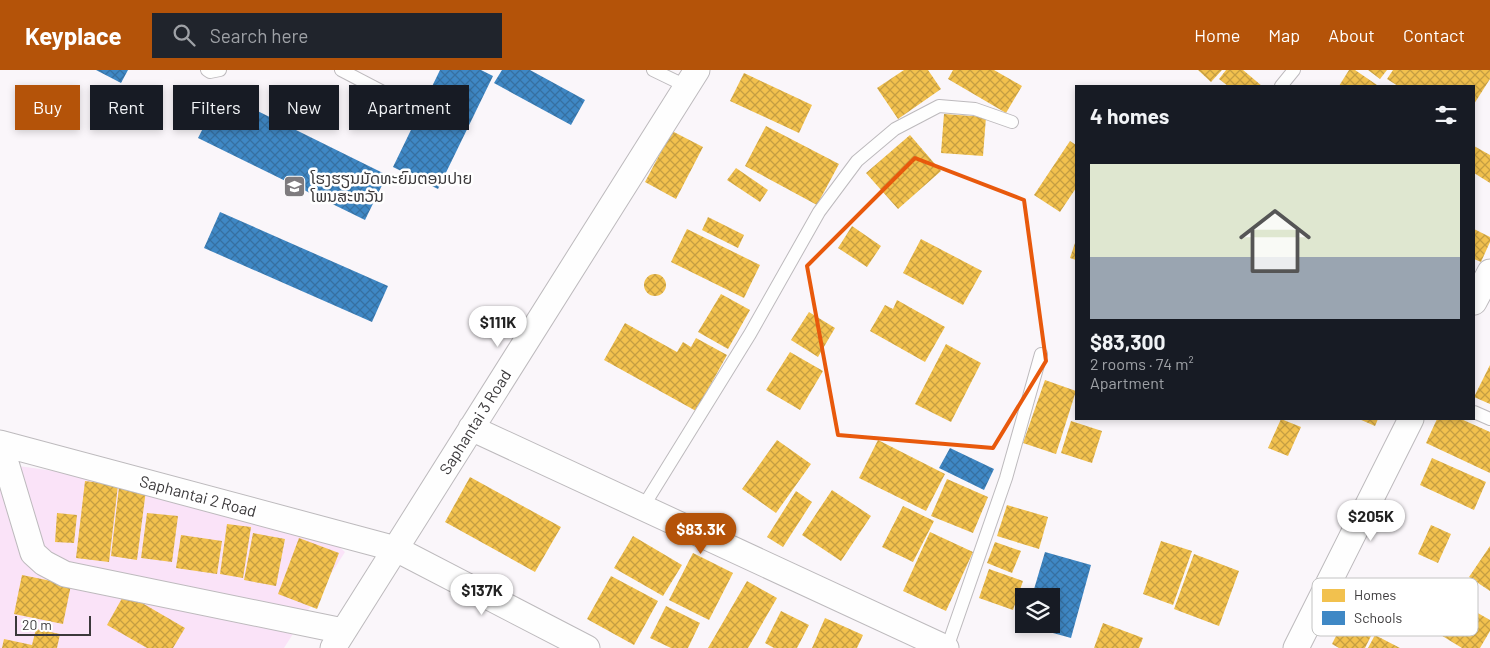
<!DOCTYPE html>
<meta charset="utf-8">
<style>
body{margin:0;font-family:Barlow,"Noto Sans Lao",sans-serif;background:#20242c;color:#f1f3f6;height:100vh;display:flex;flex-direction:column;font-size:19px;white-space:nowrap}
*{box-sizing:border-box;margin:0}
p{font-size:16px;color:#9ea1a6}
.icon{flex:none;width:28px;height:28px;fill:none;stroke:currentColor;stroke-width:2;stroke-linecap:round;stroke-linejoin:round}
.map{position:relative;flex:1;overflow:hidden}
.details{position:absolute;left:1075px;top:15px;width:400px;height:335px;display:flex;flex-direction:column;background:#171b24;border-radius:0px;box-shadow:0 2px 8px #0003}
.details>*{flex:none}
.hud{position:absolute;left:15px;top:15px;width:475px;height:45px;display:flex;gap:10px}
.fabs{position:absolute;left:1015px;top:518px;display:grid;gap:10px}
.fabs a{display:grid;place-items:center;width:45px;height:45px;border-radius:0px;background:#171b24;box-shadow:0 2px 8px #0003;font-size:25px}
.scale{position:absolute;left:15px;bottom:12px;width:76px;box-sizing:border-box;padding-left:5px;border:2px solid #3b393b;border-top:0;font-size:14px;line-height:18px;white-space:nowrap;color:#3b393b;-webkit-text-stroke:4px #fff;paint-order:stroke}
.price{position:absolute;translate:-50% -42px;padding:0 11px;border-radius:18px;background:#fff;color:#222;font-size:16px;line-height:32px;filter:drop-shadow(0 1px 2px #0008)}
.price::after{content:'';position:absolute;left:50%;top:30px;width:15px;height:11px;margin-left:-8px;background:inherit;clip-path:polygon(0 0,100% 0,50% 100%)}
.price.active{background:#b45309;color:#fff}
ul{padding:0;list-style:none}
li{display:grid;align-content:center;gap:10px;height:265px;padding:0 15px}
li span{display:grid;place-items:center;height:155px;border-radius:0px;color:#555}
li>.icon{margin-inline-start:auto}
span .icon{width:90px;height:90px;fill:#fffc;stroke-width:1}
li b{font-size:21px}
h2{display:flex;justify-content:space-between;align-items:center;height:60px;padding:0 15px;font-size:21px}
.chip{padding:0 18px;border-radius:0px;background:#171b24;box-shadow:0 2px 8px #0003;font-size:18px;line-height:45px}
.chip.active{background:#b45309;color:#fff}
header{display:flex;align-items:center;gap:30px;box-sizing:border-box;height:70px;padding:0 25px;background:#b45309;color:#fff}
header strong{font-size:24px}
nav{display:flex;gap:28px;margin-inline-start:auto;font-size:18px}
.search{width:350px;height:45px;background:#20242c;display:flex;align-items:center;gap:12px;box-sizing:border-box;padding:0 18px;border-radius:0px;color:#9ea1a6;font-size:19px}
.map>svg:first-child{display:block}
.green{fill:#fae3f8}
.homes{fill:url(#homes-cross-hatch)}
.schools{fill:url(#schools-cross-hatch)}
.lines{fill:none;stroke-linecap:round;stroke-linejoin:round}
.service-casing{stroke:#bdbabd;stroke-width:14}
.minor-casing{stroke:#bdbabd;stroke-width:27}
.service{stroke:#fefefe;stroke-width:12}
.minor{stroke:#fefefe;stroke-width:25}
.marked{fill:none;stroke:#e8590c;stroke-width:4;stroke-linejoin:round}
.labels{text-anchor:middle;stroke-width:5;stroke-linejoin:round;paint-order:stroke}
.poi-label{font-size:16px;fill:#3b393b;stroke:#fff;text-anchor:start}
.street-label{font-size:16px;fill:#3b393b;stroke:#fff}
.key{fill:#fff;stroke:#c4c4c4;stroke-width:1}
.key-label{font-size:14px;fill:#3b393b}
</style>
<header>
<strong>Keyplace</strong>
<div class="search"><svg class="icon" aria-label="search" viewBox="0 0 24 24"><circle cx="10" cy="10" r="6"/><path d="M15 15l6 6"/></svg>Search here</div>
<nav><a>Home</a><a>Map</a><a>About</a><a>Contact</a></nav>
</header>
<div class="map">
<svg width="1490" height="578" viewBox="0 0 1490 578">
<defs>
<pattern id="homes-cross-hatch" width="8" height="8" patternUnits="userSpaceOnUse" patternTransform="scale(1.25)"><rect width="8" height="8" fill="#f2c14e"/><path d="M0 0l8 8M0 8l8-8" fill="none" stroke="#c59e42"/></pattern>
<pattern id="schools-cross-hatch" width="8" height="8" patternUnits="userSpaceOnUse" patternTransform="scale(1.25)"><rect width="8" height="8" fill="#3f88c5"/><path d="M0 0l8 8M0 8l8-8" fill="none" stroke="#3670a1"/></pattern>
</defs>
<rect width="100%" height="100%" fill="#faf6fa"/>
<!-- green -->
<path class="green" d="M0,394C114,405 225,442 335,473L345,482L284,578H0Z"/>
<!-- homes -->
<path class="homes" d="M904,0H928L941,19L898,49L877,18Z
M953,0H994L1022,16L1006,43L948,9Z
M1198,0H1222L1211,12Z
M1226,0H1243L1262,16H1228L1219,9Z
M1349,0H1355L1377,15L1376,16H1339Z
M1368,0H1387L1380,9Z
M1393,0H1490V9L1474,34V16H1398L1387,9Z
M744,3L812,35L799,63L730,31Z
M944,44L986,47L983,86L941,83Z
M766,56L839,94L817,135L745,96Z
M672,61L703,77L676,129L645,112Z
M910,65L941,101L898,139L866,103Z
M1070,71L1076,75V118L1060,142L1034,125Z
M1474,76L1490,85V113L1474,103Z
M736,98L768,120L760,132L727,110Z
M708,147L744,165L738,178L702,160Z
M852,156L881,176L867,197L838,178Z
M687,159L760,195L744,228L671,192Z
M1474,159L1490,167V172L1481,192L1474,189Z
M921,169L982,201L963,235L903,203Z
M1076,170V190L1070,188Z
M644 215a11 11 0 1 1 22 0a11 11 0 1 1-22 0Z
M721,224L750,240L728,279L698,262Z
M897,230L945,257L925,292L870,261L885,235L893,239Z
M809,242L835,258L818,287L791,270Z
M625,253L677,282L683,272L691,277L696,268L727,285L696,341L604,290Z
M946,274L981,293L951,352L915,334Z
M790,282L823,301L800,340L766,320Z
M1490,295V334L1474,327Z
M1045,310L1076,321L1056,384L1023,373Z
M1281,349L1301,357L1288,386L1268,378Z
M1359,349H1378L1375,356Z
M1437,349H1461L1490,362V403L1426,373Z
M1071,351L1102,361L1092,393L1061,383Z
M777,370L811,394L776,443L742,419Z
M878,370L945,404L926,441L859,408Z
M1432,388L1486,412L1474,440L1420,415Z
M470,407L561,457L535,502L445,452Z
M947,409L988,427L973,463L931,446Z
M85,411L118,415L109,492L76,488Z
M119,417L146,420L137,490L111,486Z
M832,420L871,446L841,491L802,465Z
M796,421L812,432L783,477L767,467Z
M1007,435L1048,447L1039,479L997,466Z
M903,436L934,451L913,492L882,477Z
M57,443L77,445L74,473L55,472Z
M147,443L178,446L172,492L141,488Z
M227,454L251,457L243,508L220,504Z
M1431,455L1451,464L1438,493L1418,484Z
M930,462L973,482L946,541L903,521Z
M253,463L285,469L276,516L244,510Z
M181,465L222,471L217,504L176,498Z
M633,466L682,495L663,526L614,498Z
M299,468L339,483L317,539L278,524Z
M1161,471L1192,481L1173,535L1143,524Z
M995,472L1021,481L1012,503L987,493Z
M1490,476V521L1469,507Z
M693,483L733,503L709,550L669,530Z
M1194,484L1239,501L1219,556L1174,539Z
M989,499L1023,511L1013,540L979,528Z
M22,505L71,515L63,554L14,544Z
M611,506L658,531L634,575L587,549Z
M747,511L777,528L748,578H708Z
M125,523L185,558L173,578H147L107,555Z
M1442,528L1473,547L1476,542L1490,550V561L1480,578H1462L1426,556Z
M666,536L700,553L688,578H671L650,568Z
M781,541L809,555L797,578H774L765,573Z
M1347,544L1375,558L1365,578H1339L1332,574Z
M825,548L863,565L857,578H812Z
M1103,553L1143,568L1139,578H1094Z
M36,559L60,564L57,578H2L4,569L32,575Z
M1375,565L1400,578H1368Z"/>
<!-- schools -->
<path class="schools" d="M96,0H128L121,13Z
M440,0H481L493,6L438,119L393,97Z
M502,0H530L585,30L571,55L494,13Z
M221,23L387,105L365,150L198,68Z
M220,142L388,216L372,252L204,178Z
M950,378L994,399L984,420L939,398Z
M1045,482L1091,495L1071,568L1024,555L1025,554H1051V526H1032Z"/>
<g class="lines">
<defs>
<path id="service" d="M207,0L210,2L220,0
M341,0L410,36
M653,0L686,16
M1281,16L1294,0
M1474,342L1490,349
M643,437L750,264L819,142L857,91L895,59L939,36L975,39L1012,52
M947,578L1006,408L1041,284"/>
<path id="minor" d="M1474,232L1490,202
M471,358L946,578
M0,373L396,479L587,578
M0,373L33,483L44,493L65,504L343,561
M333,578L697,0
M1296,578L1411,349"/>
</defs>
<!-- service casing -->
<use href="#service" class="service-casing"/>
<!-- minor casing -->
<use href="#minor" class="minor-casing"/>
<!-- service -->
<use href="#service" class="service"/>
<!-- minor -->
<use href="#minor" class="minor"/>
</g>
<!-- marked area -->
<path class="marked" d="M915,88L1024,130L1046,291L993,378L838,365L807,196Z"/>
<!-- icons -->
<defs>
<symbol id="school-square" viewBox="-11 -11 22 22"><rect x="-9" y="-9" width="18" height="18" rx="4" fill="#7e7b7e" stroke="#fff"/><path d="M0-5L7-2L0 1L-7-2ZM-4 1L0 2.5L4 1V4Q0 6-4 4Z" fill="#fff"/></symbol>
</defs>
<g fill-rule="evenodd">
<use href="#school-square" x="282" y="104" width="25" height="25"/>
</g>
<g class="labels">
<!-- poi labels -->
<g class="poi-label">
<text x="311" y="114">ໂຮງຮຽນມັດທະຍົມຕອນປາຍ<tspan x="311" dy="18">ໂພນສະຫວັນ</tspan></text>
</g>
<!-- street labels -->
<g class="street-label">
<text transform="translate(475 352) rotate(-58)" y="6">Saphantai 3 Road</text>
<text transform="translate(198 426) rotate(15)" y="6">Saphantai 2 Road</text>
</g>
</g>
<!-- legend -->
<rect x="1312" y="508" width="166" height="58" rx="8" class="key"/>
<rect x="1322" y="519" width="23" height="13" fill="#f2c14e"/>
<rect x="1322" y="541" width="23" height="14" fill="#3f88c5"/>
<g class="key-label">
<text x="1354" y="530">Homes</text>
<text x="1354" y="553">Schools</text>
</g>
</svg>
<div class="fabs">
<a><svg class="icon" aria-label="layers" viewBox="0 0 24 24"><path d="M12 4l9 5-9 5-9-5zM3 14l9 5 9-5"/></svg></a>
</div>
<div class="scale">20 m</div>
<b class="price" style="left:498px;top:278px">$111K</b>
<b class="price" style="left:1371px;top:472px">$205K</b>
<b class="price active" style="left:701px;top:485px">$83.3K</b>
<b class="price" style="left:482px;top:546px">$137K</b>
<div class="hud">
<a class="chip active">Buy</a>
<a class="chip">Rent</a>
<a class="chip">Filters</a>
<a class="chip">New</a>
<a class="chip">Apartment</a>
</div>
<section class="details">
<h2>4 homes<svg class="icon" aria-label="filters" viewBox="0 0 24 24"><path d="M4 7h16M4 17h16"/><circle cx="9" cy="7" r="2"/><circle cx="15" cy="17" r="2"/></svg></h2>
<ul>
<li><span style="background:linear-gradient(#dfe7d0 60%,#9aa5b1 0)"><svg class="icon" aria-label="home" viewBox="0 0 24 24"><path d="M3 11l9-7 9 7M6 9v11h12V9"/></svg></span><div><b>$83,300</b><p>2 rooms · 74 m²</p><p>Apartment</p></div></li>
</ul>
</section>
</div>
